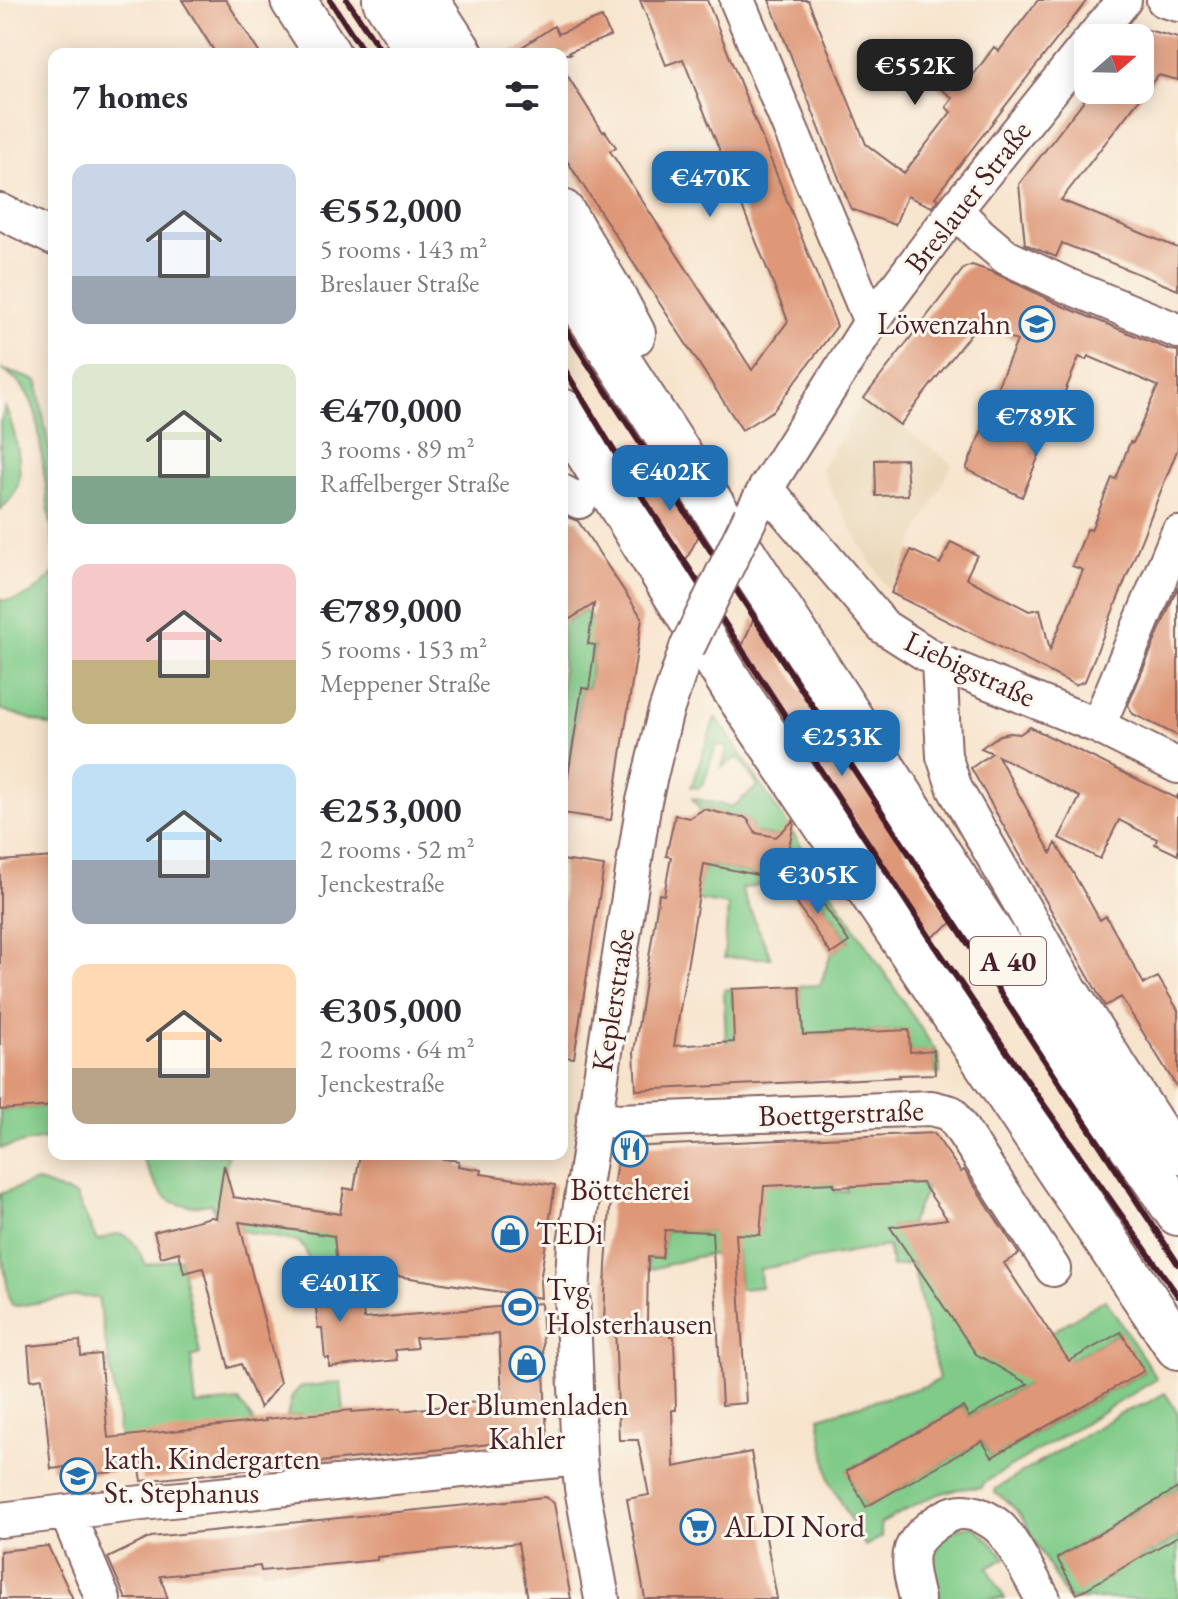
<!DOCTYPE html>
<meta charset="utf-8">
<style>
body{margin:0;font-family:"EB Garamond",serif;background:#f2f2f3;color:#2b2b33;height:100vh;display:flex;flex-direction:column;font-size:30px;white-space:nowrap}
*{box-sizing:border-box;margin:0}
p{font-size:26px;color:#7c7c81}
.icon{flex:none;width:44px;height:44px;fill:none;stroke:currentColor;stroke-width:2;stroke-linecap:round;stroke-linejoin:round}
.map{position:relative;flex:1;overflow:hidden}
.details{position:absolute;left:48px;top:48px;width:520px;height:1112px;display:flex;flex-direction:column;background:#fff;border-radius:16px;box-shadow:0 4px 20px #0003}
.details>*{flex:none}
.needle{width:52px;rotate:70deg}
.tools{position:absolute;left:1074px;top:24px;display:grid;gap:16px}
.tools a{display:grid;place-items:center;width:80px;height:80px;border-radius:16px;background:#fff;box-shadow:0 4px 20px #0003;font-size:40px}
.price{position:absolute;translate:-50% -68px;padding:0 18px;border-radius:16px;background:#1f6fb2;color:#fff;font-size:26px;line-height:52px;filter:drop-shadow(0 2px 4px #0008)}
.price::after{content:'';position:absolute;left:50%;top:48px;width:24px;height:18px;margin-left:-12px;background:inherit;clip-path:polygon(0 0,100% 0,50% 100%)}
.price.current{background:#222;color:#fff}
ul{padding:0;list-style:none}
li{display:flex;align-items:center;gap:24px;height:200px;padding:0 24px}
li span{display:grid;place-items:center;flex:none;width:224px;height:160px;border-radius:16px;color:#555}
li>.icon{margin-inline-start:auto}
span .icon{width:96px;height:96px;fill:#fffc;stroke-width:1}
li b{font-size:34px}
h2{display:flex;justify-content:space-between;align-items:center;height:96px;padding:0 24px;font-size:34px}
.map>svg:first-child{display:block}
.built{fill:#ead8ba}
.green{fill:#80cb89;stroke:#65755a;stroke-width:2;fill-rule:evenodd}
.building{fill:#de9878}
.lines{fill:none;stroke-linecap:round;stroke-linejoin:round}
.minor-casing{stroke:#876464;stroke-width:38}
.highway-casing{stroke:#876464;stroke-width:48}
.minor{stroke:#fff;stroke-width:34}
.highway{stroke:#fff;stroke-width:44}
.rail{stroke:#4a1f2b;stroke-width:6}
.minor-bridge-casing{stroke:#876464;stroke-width:38;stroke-linecap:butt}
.minor-bridge{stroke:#fff;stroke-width:34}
.labels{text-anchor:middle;stroke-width:6;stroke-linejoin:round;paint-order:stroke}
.shield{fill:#fbf7ec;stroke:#7f6065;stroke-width:2}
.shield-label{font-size:28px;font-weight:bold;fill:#4a1f2b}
.street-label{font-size:30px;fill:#4a1f2b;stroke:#fbf7ec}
.poi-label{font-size:30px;fill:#4a1f2b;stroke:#fbf7ec;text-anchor:start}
</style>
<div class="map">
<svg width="1178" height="1599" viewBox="0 0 1178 1599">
<rect width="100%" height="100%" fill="#fbf7ec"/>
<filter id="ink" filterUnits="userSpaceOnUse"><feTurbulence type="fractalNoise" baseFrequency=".0125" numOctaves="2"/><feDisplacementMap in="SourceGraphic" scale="16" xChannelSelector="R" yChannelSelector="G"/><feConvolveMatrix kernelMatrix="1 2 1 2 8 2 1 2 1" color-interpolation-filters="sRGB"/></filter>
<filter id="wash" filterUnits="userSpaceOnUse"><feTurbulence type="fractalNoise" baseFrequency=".006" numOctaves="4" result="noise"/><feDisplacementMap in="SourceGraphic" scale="32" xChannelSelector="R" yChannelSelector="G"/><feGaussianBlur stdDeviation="1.8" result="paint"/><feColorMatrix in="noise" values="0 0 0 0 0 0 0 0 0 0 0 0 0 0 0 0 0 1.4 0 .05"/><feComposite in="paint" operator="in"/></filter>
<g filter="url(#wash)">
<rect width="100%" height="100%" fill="#f7e4cd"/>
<!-- built -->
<path class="built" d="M864,398L952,464L889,591L853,532L821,469Z"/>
<!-- green -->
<path class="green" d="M1,369L38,381L39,394L54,475V548L37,418C31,396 22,380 1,369Z
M5,407C14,427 25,468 16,490C13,498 6,504 0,510V423Z
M54,572V727L0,709V600C24,602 40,590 54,572Z
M585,610L597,626L588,689L582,688L564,796L562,795V612L568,621Z
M715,718H717L939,1056L940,1074H935L934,1051L910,1052L908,1030L811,1034L726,1049L724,990L732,989L733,1011L801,1008L800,986L820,985L831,954L849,941L805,877L787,889L782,880L741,889L771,958H724L728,905L697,900L704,864L782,880L791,840L753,832V828L748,820L744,817L732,816L704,809L700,810L692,798L732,807L758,786L738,757L722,767L728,748L716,744L704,783L699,788L691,787Z
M54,1106V1137L0,1148V1110Z
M140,1154H228L222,1196L216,1218L212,1204C163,1212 161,1193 140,1154Z
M36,1181L76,1196L97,1241C103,1239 112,1234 118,1234C133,1234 140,1254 146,1265L180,1258L200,1354L191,1357L196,1405L239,1401L254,1422L122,1468L116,1402L98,1298L78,1296L17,1306L12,1305L10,1301L0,1245V1194Z
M847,1182L924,1183L925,1192L910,1224L891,1227L997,1366L1105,1299L1157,1379L982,1484L981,1488C942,1485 913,1507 880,1524L882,1537L865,1546L829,1480L819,1417L929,1385L939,1379L912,1263L892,1267L888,1246L760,1269L761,1287L740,1289L737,1251L695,1257L652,1269H648L649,1257L662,1258L665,1230L760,1234L761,1218L659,1188L834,1183L835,1192L847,1191ZM1120,1332L1144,1372L992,1457L982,1441L866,1507L847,1471L949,1415V1413L962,1406L969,1417Z
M239,1222L334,1235L339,1287L304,1291L303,1279L307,1277C309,1263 310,1253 299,1242L241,1231Z
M341,1382L344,1413L303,1418L302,1415L287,1417L292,1396L300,1387Z
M1165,1393L1178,1413V1488L1106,1529L1127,1565L1150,1552L1152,1553L1178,1536V1599H1067L1024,1521C1016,1508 1008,1500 995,1493L996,1489L1119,1414L1147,1403ZM1105,1530L1126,1565L1111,1574L1112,1576L1103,1580L1057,1558Z
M974,1525L1006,1558L988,1568L1005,1599H928L926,1547L935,1534Z"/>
<g id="blocks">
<!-- building -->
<path class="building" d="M182,0H226L260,54H216Z
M640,0H707L837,326L774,410L742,430L562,153V67L603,132L605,131L616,147L610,151L752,370L788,321L683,59L666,65Z
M769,0H808L866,144L904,173L951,112L946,107L953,98L938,87L954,65L971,78L994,47L999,51L1038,0H1087L935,197L938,199L932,207L907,196L895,225L851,209Z
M602,17L610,36L569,52L571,54H510L509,52L519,49L554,26L558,34Z
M1140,28L1178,38V80L1158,75L1061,200L1178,248V290L1062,243L1056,257L1025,244L1019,184L1092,90H1140Z
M972,265L995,273L1060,305L1170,350L1178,351V448L1085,681L1075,685L891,593L911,550L940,564L951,542L977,555L966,578L1029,611L1040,609L1050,650L1083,570L1072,566L1087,529L1091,530L1112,478L1116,479L1130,442L1133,443L1158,386L1088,356L1086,360L1079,357L1022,497L966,469L983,428L995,392L1017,341L978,324L900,425L864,398L957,277L964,268Z
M906,459L908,495L876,496L875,460Z
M645,475H663L700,533L685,562L639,487Z
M562,515L578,521L642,618L611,820L562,813L582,688L589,689L595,645L588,644L594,604L562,624Z
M1178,586V736L1133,714L1128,705Z
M754,617L952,923L932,937L741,649Z
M1030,727L1176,798L1178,795V855L1155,844L1157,839L1119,820L1100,859L1059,838L1080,797L998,756L1051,853L1056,843L1100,920L1106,916L1144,984L1158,977L1178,1010V1089L1121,997L1105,1006L971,768L992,753L981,748L1000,735L1010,733L1020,734Z
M704,809L732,816L744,817L748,820L756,833L776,837L793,821L794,823L782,880L704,864L674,1046L734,1042L732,989L800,986L803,1035L909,1030L910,1052L934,1050L935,1074L898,1075L899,1077L636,1090L634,1052L659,894L664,895L671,857L666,856L675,815L689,818Z
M54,857V1106L0,1110V861Z
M562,860L604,866L574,1058L562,1057Z
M805,877L849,942L831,954L787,889Z
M934,1133L961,1172L964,1170L1019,1254L1004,1263L1069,1361L1121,1332L1144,1371L992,1457L982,1441L866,1507L846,1471L963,1407L969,1417L1028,1384L976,1354L890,1227L947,1219L922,1183L834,1187V1183L764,1186L760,1235L736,1234L746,1403L722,1405L712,1232L665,1230L662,1258L648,1257L647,1323L669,1322L670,1336H674L676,1410H672L674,1467L751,1452L777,1599H645L627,1499L649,1495L638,1440H619L615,1323H604L606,1266L610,1209L618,1155L626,1147Z
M360,1154H411L459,1161L458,1166L482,1170L481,1174L555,1185L540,1281L541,1298L358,1270L364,1319L541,1303L547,1438L142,1481L140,1469L67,1477L66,1467L51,1469L42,1378L31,1380L28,1346L80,1341L81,1356L100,1354L108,1438L266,1421L265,1419L352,1410V1412L401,1408L402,1411L502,1399L499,1334L415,1338L417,1348L395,1350L397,1360L329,1367V1358H325L322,1328H318L314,1290L339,1287L334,1236L239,1222L280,1383L260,1408L241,1364L229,1368L203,1268L184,1273L179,1252L161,1257L154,1232L211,1217L216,1218L224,1165L233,1197L340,1214L344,1188L354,1190Z
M1178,1488V1536L1077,1594L1057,1558Z
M545,1497L554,1503L571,1599H528L518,1543L377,1557V1560L261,1571L260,1566L160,1576L168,1599H126L108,1558L151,1537Z
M48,1546L73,1599H0V1551Z"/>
</g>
</g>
<g filter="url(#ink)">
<use href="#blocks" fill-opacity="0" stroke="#876464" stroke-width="2"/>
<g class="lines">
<defs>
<path id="minor" d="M737,0L871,322
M1164,0L1178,4
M1093,38L1124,0
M955,210L980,235L1006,257L1068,286L1178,331
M0,211L54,238
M766,488L884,627L939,662L1098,726L1178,766
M562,492L579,501
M751,516L766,488L871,322L955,210L1088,44
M939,662L944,756L955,789L1065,981L1051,989
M1098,726L1178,534
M1065,981L1178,1157
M594,1118L619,1121L931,1108L951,1113L1053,1269
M67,1513L103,1599
M0,1520L142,1503L579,1458
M602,1599L582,1488L579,1458L572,1292L575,1244L644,801L665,714L687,648
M917,1599C914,1584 907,1564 912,1549C917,1535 941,1517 955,1513C970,1509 990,1518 1001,1529C1016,1546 1031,1578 1043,1599"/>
<path id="highway" d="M293,0L328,54
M385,0L420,54
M426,0L461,54
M562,212L614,298L633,334
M562,274L1074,1062L1178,1213
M562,411L733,687L1178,1347"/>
</defs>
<!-- minor casing -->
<use href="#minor" class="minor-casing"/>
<!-- highway casing -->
<use href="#highway" class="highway-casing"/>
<!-- minor -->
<use href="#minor" class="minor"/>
<!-- highway -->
<use href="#highway" class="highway"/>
<!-- rail -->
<path class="rail" d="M330,0L365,54
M347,0L383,54
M562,324C769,636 970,952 1178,1264
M562,365L634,484L932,941L1009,1055L1178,1296"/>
<defs>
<path id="minor-bridge" d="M687,648L751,516"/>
</defs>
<!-- minor-bridge casing -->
<use href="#minor-bridge" class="minor-bridge-casing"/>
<!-- minor-bridge -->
<use href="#minor-bridge" class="minor-bridge"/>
</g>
</g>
<!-- icons -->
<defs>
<symbol id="school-ring" viewBox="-11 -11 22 22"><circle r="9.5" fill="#fbf7ec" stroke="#1f6fb2" stroke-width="1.5"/><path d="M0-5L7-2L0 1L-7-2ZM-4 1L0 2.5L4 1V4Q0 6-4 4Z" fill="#1f6fb2"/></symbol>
<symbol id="restaurant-ring" viewBox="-11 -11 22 22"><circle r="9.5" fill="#fbf7ec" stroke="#1f6fb2" stroke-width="1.5"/><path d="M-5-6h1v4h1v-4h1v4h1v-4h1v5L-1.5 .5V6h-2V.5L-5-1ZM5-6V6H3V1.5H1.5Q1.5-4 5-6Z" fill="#1f6fb2"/></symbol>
<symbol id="shop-ring" viewBox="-11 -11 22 22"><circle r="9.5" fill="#fbf7ec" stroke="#1f6fb2" stroke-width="1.5"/><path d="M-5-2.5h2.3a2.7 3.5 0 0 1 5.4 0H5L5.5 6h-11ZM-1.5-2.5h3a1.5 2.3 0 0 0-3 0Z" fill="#1f6fb2"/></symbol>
<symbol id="stadium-ring" viewBox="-11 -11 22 22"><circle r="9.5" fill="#fbf7ec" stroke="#1f6fb2" stroke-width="1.5"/><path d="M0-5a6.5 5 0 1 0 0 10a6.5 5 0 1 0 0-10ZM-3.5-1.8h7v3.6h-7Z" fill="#1f6fb2"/></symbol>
<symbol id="supermarket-ring" viewBox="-11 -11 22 22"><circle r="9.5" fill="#fbf7ec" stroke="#1f6fb2" stroke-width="1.5"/><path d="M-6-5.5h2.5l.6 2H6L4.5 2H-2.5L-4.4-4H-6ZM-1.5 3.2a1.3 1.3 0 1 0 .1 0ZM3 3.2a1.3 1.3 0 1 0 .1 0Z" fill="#1f6fb2"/></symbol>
</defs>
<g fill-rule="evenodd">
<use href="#school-ring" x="1017" y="304" width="40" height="40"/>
<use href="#restaurant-ring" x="610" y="1129" width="40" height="40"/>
<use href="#shop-ring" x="490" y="1214" width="40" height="40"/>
<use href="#stadium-ring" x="500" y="1287" width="40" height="40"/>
<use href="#shop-ring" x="507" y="1344" width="40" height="40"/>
<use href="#school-ring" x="58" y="1456" width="40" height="40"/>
<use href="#supermarket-ring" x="678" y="1507" width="40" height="40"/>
</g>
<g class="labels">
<!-- shield labels -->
<rect class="shield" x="970" y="937" width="76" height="48" rx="6"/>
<g class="shield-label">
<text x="1008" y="971">A 40</text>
</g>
<!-- street labels -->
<g class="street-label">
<text transform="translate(968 197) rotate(-52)" y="10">Breslauer Straße</text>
<text transform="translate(970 669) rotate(25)" y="10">Liebigstraße</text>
<text transform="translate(613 1000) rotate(-81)" y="10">Keplerstraße</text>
<text transform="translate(841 1113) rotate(-2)" y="10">Boettgerstraße</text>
</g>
<!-- poi labels -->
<g class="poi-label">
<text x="1011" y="334" text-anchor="end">Löwenzahn</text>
<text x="630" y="1200" text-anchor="middle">Böttcherei</text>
<text x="536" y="1244">TEDi</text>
<text x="546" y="1300">Tvg<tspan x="546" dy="34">Holsterhausen</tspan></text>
<text x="527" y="1415" text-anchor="middle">Der Blumenladen<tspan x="527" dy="34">Kahler</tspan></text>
<text x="104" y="1469">kath. Kindergarten<tspan x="104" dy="34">St. Stephanus</tspan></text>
<text x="724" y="1537">ALDI Nord</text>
</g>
</g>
</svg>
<div class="tools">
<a><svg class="needle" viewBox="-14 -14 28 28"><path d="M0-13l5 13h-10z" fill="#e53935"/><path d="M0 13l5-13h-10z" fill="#7c7c81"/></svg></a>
</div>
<b class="price current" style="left:915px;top:107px">€552K</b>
<b class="price" style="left:710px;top:219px">€470K</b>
<b class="price" style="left:1036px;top:458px">€789K</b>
<b class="price" style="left:670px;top:513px">€402K</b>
<b class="price" style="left:842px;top:778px">€253K</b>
<b class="price" style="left:818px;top:916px">€305K</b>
<b class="price" style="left:340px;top:1324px">€401K</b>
<section class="details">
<h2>7 homes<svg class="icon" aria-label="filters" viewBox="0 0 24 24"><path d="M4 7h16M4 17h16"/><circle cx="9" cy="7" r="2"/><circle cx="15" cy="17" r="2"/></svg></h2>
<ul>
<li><span style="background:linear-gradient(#c9d6e8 70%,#9aa5b1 0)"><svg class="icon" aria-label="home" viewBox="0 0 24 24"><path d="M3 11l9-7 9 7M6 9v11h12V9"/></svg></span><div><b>€552,000</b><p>5 rooms · 143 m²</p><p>Breslauer Straße</p></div></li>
<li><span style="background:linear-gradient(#dfe7d0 70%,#7fa58c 0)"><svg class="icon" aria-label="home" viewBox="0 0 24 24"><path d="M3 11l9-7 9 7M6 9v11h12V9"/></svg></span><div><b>€470,000</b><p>3 rooms · 89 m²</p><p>Raffelberger Straße</p></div></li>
<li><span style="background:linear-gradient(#f6c9c9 60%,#c2b280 0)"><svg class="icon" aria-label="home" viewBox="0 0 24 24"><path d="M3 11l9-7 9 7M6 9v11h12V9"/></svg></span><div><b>€789,000</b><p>5 rooms · 153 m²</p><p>Meppener Straße</p></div></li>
<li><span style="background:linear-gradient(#bfe0f5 60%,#9aa5b1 0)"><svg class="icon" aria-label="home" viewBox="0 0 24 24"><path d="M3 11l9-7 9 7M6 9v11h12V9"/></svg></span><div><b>€253,000</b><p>2 rooms · 52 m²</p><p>Jenckestraße</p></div></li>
<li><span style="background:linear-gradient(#ffd9b3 65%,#b9a48a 0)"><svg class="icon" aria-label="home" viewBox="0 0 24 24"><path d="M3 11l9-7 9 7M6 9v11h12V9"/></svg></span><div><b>€305,000</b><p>2 rooms · 64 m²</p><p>Jenckestraße</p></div></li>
</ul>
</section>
</div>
